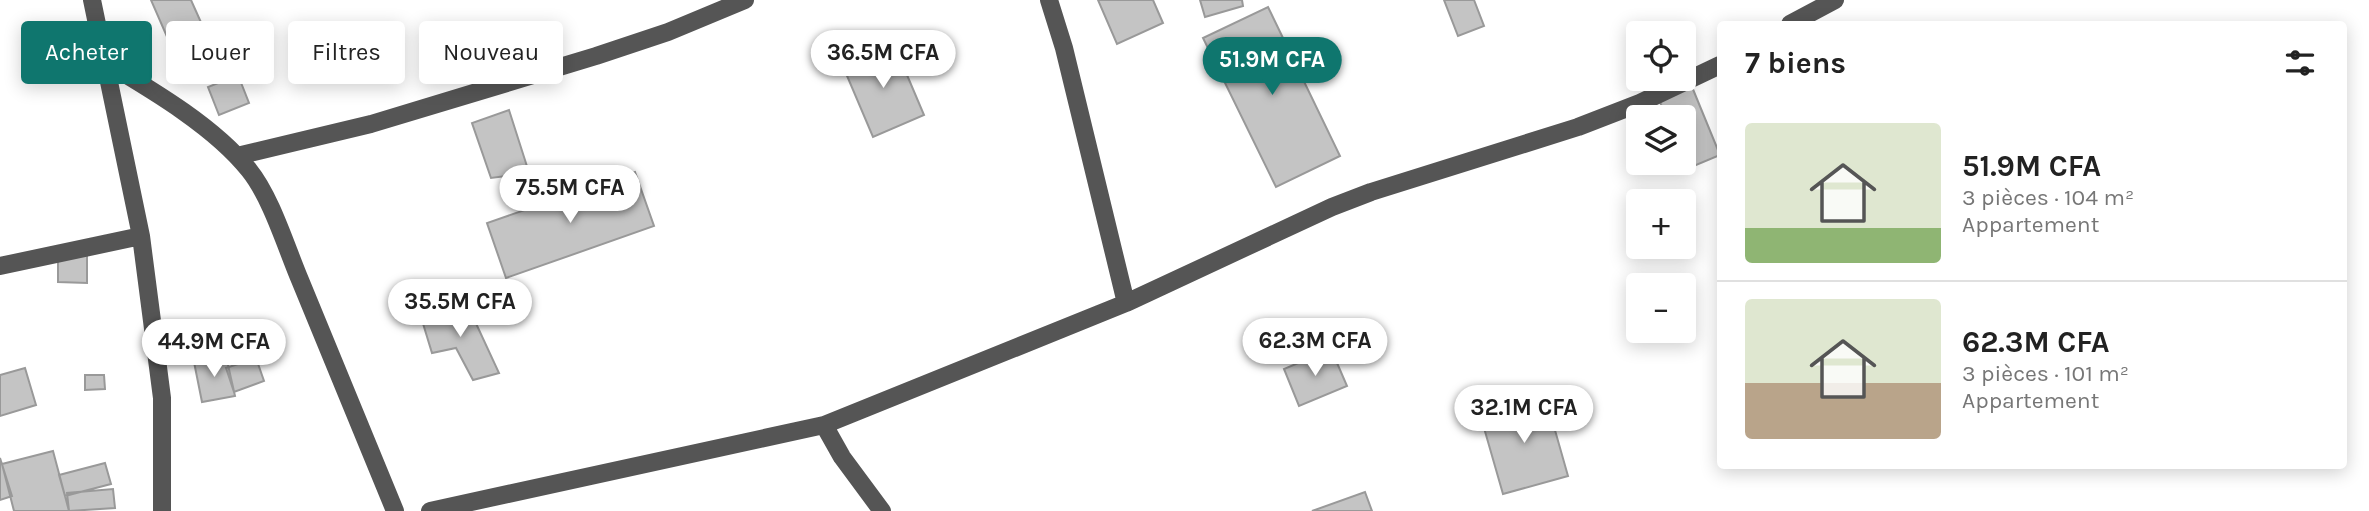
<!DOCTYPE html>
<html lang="fr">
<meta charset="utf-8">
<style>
body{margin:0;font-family:Karla,sans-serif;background:#f2f2f2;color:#222;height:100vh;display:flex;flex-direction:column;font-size:26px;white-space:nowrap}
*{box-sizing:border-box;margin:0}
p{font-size:23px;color:#767676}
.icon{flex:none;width:38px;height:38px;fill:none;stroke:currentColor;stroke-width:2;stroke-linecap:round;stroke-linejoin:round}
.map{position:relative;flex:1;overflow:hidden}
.drawer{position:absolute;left:1717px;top:21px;width:630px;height:448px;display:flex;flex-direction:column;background:#fff;border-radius:7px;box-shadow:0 4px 18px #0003}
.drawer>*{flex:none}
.top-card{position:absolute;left:21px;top:21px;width:665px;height:63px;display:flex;gap:14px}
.fabs{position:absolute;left:1626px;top:21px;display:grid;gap:14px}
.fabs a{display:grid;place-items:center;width:70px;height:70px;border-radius:7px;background:#fff;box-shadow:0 4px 18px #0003;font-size:35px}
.price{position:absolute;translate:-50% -60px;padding:0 16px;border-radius:24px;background:#fff;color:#222;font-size:23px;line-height:46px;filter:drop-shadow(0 2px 4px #0008)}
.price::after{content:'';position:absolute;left:50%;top:42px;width:21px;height:16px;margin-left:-10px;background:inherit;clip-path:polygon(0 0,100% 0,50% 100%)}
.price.selected{background:#0f766e;color:#fff}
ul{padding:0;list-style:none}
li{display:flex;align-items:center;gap:21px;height:175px;padding:0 28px}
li+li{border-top:2px solid #e0e0e0}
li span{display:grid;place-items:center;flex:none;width:196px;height:140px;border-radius:7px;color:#555}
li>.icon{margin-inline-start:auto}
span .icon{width:84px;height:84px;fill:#fffc;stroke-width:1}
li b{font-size:30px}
h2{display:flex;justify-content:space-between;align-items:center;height:84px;padding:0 28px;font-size:30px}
.chip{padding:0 24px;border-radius:7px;background:#fff;box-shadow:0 4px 18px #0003;font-size:24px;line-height:63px}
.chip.selected{background:#0f766e;color:#fff}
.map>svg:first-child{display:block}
.building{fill:#c4c4c4;stroke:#999;stroke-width:2}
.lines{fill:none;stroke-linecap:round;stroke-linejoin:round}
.minor{stroke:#555;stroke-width:18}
</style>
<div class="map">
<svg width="2369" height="511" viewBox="0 0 2369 511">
<rect width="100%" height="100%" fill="#fff"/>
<!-- building -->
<path class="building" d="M151,0H191L212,47L178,62Z
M1098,0H1153L1163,23L1117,44Z
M1200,0H1242L1243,6L1205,17Z
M1444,0H1474L1484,26L1458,36Z
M1268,7L1340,156L1276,187L1203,38Z
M893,42L924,115L873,137L842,64Z
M238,75L249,103L219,115L208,87Z
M1690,82L1720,155L1689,168L1684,156V117H1667L1657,96Z
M509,110L532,182L521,189L513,175L491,178L472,123Z
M635,172L654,226L506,278L487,223Z
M58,246H87V283L58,282Z
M467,304L499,373L473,380L456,348L432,353L421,317Z
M1331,349L1347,386L1299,406L1284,369Z
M226,356L235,396L202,402L194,362Z
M256,358L264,381L234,392L226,368Z
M25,368L36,405L0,416V375Z
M85,375H104L105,389L85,390Z
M1545,395L1568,476L1503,494L1480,414Z
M53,451L69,511H14L2,464Z
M0,458L12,496L0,500Z
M105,463L111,484L65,496L59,475Z
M113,489L115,508L69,511L67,493Z
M1365,492L1372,511H1312Z"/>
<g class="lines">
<!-- minor -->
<path class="minor" d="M92,0L141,236L162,398V511
M1049,0L1064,48L1126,303
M1790,24L1835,0
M105,62C152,90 215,127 249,170C271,197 286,247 300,280C331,357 363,434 395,511
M237,156L371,124L596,56L668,32L745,0
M0,266L141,236
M824,425L842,457L882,511
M430,511L824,425L1126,303L1332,207L1371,192L1578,127L1640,103L1720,65"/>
</g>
</svg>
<div class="fabs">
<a><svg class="icon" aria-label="locate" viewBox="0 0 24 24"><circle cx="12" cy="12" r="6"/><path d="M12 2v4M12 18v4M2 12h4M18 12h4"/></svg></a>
<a><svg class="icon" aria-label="layers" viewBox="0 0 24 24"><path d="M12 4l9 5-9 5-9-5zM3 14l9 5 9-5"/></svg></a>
<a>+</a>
<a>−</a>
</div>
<b class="price" style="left:883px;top:90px">36.5M CFA</b>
<b class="price selected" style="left:1272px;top:97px">51.9M CFA</b>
<b class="price" style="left:570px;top:225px">75.5M CFA</b>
<b class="price" style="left:460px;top:339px">35.5M CFA</b>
<b class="price" style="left:1315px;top:378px">62.3M CFA</b>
<b class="price" style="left:214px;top:379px">44.9M CFA</b>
<b class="price" style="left:1524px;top:445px">32.1M CFA</b>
<div class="top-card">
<a class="chip selected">Acheter</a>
<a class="chip">Louer</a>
<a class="chip">Filtres</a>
<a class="chip">Nouveau</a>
</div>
<section class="drawer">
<h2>7 biens<svg class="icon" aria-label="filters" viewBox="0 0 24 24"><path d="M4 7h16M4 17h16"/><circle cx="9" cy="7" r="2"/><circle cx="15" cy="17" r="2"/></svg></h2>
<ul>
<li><span style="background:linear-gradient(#dfe7d0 75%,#8fb573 0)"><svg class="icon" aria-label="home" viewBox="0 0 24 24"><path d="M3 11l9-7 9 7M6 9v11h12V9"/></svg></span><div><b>51.9M CFA</b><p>3 pièces · 104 m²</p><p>Appartement</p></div></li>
<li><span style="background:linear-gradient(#dfe7d0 60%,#b9a48a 0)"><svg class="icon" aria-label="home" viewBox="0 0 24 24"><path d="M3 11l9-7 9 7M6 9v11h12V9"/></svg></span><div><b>62.3M CFA</b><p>3 pièces · 101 m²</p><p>Appartement</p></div></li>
</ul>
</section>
</div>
